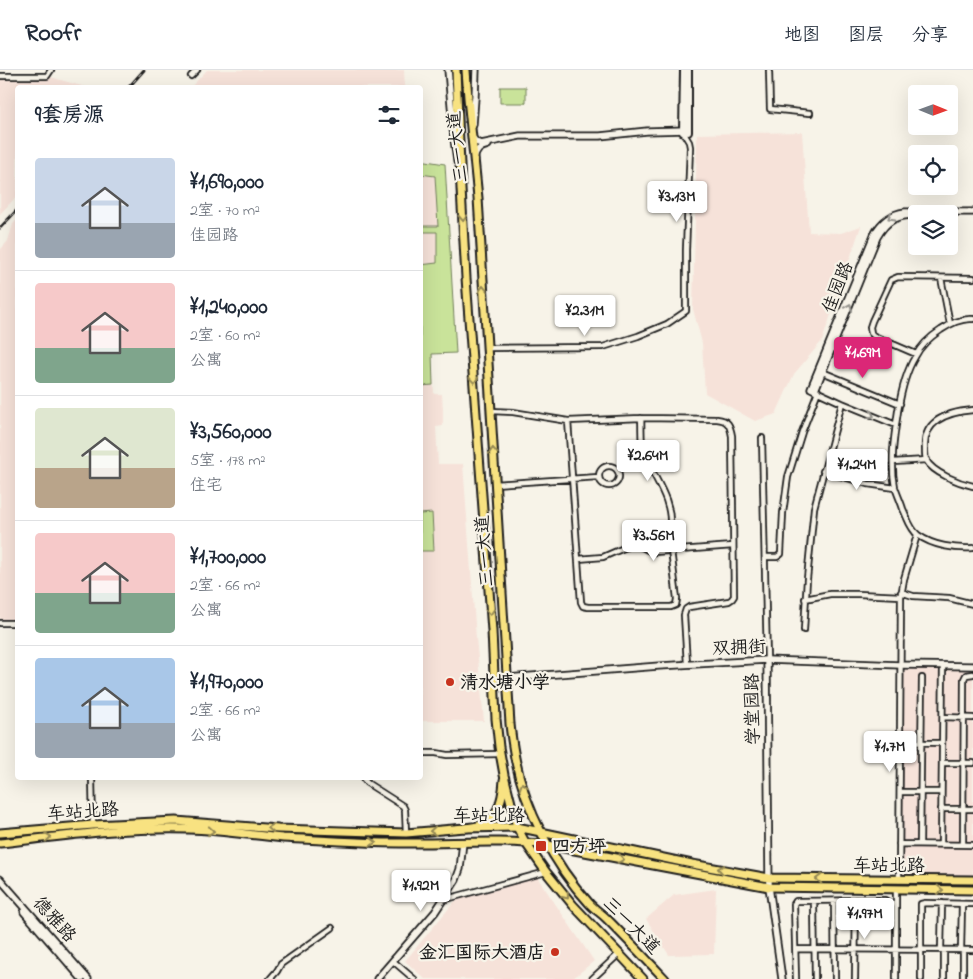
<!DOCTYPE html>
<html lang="zh">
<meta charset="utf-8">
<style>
body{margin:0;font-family:"Indie Flower","LXGW WenKai TC",sans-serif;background:#f6f6f7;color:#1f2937;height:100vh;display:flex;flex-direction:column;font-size:19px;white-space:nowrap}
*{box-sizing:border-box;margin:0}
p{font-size:16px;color:#747a83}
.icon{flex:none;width:28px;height:28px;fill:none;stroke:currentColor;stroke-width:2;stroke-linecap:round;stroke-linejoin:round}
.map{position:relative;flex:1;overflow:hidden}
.details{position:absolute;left:15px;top:15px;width:408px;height:695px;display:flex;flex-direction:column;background:#fff;border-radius:5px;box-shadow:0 5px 20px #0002}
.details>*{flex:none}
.needle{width:32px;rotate:91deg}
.tools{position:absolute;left:908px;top:15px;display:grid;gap:10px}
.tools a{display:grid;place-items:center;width:50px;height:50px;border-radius:5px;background:#fff;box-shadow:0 5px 20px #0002;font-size:25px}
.price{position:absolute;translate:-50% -42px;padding:0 11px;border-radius:5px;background:#fff;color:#222;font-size:16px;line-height:32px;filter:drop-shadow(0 1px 2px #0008)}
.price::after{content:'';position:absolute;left:50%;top:30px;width:15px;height:11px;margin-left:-8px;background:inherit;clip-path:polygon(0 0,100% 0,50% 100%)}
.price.selected{background:#db2777;color:#fff}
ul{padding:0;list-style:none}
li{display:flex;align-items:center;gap:15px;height:125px;padding:0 20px}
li+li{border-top:1px solid #e0e1e3}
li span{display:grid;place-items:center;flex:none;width:140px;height:100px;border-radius:5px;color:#555}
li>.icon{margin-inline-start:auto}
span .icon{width:60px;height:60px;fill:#fffc;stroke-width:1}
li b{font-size:21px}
h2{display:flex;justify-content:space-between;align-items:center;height:60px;padding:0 20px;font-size:21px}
header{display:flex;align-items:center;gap:30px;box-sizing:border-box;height:70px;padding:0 25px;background:#fff;border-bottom:1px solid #e0e1e3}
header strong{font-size:24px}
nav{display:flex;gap:28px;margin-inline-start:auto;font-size:18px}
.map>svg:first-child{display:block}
.built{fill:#f6e2d9}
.green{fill:#c9e39a;stroke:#72805b}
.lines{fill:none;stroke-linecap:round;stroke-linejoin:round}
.minor-casing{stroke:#1c1c1c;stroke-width:8}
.tertiary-casing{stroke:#1c1c1c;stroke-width:9}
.secondary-casing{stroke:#1c1c1c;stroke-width:10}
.primary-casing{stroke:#1c1c1c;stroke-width:11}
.trunk-casing{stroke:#1c1c1c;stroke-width:11}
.minor{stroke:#f7f3e8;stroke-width:4.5}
.tertiary{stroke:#f7f3e8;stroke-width:5.5}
.secondary{stroke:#f7f3e8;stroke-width:6}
.primary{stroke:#f8e281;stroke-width:7}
.trunk{stroke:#f8e281;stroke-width:7}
.rail-casing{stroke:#1c1c1c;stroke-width:3}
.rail{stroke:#f7f3e8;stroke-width:1;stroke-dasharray:4;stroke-linecap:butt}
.oneway{stroke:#94928c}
.oneway2{stroke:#958954}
.poi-dot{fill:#c8321e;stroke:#f7f3e8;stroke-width:2}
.labels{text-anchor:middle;stroke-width:4.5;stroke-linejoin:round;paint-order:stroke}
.street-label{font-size:18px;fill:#1c1c1c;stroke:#f7f3e8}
.poi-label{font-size:18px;font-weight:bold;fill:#1c1c1c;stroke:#f7f3e8;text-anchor:start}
</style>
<header>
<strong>Roofr</strong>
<nav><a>地图</a><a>图层</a><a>分享</a></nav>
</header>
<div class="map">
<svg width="973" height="909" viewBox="0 0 973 909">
<rect width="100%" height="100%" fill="#f7f3e8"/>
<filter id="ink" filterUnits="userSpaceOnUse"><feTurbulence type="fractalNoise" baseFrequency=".02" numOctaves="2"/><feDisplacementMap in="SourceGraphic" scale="10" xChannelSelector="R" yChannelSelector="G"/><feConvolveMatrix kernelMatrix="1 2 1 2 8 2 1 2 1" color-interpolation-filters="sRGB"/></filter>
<g filter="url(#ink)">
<!-- built -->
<path class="built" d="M207,0H404L405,17H191Z
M0,6H47L85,17L18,18L17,126L0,144Z
M802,62L809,162L841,163L861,156L822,271L794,304L776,344L755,351L705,323L702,273L693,239L697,64Z
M420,90L445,94L456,283L432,284L434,324H442L443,340V356L436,357L438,394H463L476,568L484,651H420Z
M17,150L18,551H0V180L8,171L13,154Z
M900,595L973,596V810H899Z
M535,804L594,891L572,909H425L405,891L455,831Z
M716,819L714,884L669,885L646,849L674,825Z"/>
<!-- green -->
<path class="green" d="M500,17H526V33H500Z
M420,90L445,94L456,283L432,284L433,315L421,316L420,321V195L437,193V162H420V156H438L435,106L420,104Z
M432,443L434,481H420V444Z"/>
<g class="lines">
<defs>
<path id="minor" d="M769,0L770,39L810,43
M0,6H47L51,0
M191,6L197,0
M941,208L950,254
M973,249C961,248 951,253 941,260C930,267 921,275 915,287C905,303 901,323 898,341C894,367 890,392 895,417C897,424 901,432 903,439C907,447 910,459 918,465C933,476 955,479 973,478
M487,278L603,277L638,266L667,254L686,241V180L690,77L689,72L683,62
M916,284L874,266L871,263L870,257L872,251L891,210L898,207L973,208
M820,301L900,334
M816,321L842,333L896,355
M973,340C949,342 923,350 925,378C925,382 925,386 926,390C933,403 959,413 973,416
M491,341L513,342L568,351L641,348L717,349C728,350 730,355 732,366L734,526L732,529L729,531L689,537L686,539L684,545L687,594
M641,348C642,359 640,372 644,383C653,408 672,428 670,456C669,466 667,473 660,481
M568,351L581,532L583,536L588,537H671L676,535L677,529L671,480
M762,368L767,590
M893,392L927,390
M599 406a10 10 0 1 1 20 0a10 10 0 1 1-20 0Z
M823,401L868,414L895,418
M495,414L598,407
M765,487H777L781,484L783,443L788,407L802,362L818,321
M578,489L603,487L633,474C641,474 646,481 654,482L733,476
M901,522L913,526L949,528L973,534
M805,529L830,524H858L901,526
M0,553H18
M804,560L807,509L814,438L842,333
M943,647L973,648
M900,672L942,673
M420,683H436L447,685L500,684
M942,693H973
M92,708L93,755
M363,708L367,713L403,736L405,740L406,763
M900,722H941
M941,739H973
M899,774L973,775
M920,774L922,608
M941,774L943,596
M963,775L964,609L966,605L973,604
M899,810L901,526L904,509L917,465
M443,830L546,802
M814,831L815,909
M834,831L835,909
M797,879L973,880
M941,880L942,833
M961,880L962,834
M393,891L414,909
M270,909L277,901L281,894L332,858
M592,909L620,883
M796,909L794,834L796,831L885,830L891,834H896
M855,909L856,830
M896,909V819
M921,909V834L925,833L973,834
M944,909V880
M963,909V880"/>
<path id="tertiary" d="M448,0L454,69L457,92
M473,55L475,28L476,0
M472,67L476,72L481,74L520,66H600L647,61L686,60
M474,89C476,81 479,77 488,75
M916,145C897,145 887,150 877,167L815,320L811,318L874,165C881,152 890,144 905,142H973
M767,590L769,817L782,909
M507,608L659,596L767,590L900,595L973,596
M0,809L88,909
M24,842L82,909
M377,909L435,842L456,810L460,799L463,772"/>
<path id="secondary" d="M683,62L684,0
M688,62V0"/>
<path id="primary" d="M0,763L93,755L176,751L278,759L406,763L465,758L517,757L692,794L769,808L973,810
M0,773C63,766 126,757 189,759C220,760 252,765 283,768C322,770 361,773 400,773C450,774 498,769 548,775L769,817L973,820"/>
<path id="trunk" d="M456,0L461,119L466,208L492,561L496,649L499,677L504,705L517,757L525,772L546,802L573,835L643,909
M466,0L468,28L478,128L510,654C511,665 513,677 515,688C525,739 554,795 589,833C594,839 601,843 606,848C626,868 646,889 665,909
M465,758C470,757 476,757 481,755C499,749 503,726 504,710"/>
</defs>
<!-- minor casing -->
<use href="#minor" class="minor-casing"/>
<!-- tertiary casing -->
<use href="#tertiary" class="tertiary-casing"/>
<!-- secondary casing -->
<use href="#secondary" class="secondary-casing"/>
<!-- primary casing -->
<use href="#primary" class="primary-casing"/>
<!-- trunk casing -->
<use href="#trunk" class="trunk-casing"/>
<!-- minor -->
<use href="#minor" class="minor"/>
<!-- tertiary -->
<use href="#tertiary" class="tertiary"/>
<!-- secondary -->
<use href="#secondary" class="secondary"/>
<!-- primary -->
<use href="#primary" class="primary"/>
<!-- trunk -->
<use href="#trunk" class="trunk"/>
<defs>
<path id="rail" d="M128,18L144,0
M0,158L18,139"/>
</defs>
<!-- rail casing -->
<use href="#rail" class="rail-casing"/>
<!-- rail -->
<use href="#rail" class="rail"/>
</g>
<!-- one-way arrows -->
<defs><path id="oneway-chevron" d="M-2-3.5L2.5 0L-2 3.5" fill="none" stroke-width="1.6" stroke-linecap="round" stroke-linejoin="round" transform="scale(1.25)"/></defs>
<g class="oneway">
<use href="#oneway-chevron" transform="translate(891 147) rotate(150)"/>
<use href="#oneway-chevron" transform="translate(849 237) rotate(-68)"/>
<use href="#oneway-chevron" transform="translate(871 345) rotate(23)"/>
</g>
<g class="oneway2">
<use href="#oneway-chevron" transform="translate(463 148) rotate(87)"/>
<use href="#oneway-chevron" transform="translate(483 219) rotate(-93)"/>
<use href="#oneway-chevron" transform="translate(474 310) rotate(86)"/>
<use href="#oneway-chevron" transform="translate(493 381) rotate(-93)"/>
<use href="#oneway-chevron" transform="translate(490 542) rotate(86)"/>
<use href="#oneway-chevron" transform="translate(523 716) rotate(-108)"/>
<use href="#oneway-chevron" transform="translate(271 758) rotate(-176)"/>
<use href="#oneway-chevron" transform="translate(211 761) rotate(5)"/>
<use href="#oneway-chevron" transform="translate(433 761) rotate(176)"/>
<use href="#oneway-chevron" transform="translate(48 767) rotate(-6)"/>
<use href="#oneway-chevron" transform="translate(373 772) rotate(3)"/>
<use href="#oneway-chevron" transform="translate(621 789) rotate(11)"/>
<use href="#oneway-chevron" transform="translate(721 799) rotate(-170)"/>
<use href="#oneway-chevron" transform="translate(819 809) rotate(-179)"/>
<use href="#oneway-chevron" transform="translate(940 820) rotate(1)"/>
<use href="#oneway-chevron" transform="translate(566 826) rotate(51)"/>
</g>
</g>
<!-- markers -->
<g class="poi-dot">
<circle cx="450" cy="612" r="5"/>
<rect x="535" y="770" width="12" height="12" rx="2.5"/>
<circle cx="555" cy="882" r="5"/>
</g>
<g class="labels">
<!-- street labels -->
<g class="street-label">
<text transform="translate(457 77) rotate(-96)" y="6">三一大道</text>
<text transform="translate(837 217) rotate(-68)" y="6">佳园路</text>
<text transform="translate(484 481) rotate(-94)" y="6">三一大道</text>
<text transform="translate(739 577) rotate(-2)" y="6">双拥街</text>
<text transform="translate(752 639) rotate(-91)" y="6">学堂园路</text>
<text transform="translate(83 741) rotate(-4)" y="6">车站北路</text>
<text x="489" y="751">车站北路</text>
<text x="889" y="801">车站北路</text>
<text transform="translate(55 849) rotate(48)" y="6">德雅路</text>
<text transform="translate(632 855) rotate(45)" y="6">三一大道</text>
</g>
<!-- poi labels -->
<g class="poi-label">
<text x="460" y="618">清水塘小学</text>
<text x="552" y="782">四方坪</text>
<text x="545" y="888" text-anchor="end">金汇国际大酒店</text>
</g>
</g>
</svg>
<div class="tools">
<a><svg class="needle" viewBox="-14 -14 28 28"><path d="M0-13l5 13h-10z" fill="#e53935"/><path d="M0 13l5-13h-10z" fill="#747a83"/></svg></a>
<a><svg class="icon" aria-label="locate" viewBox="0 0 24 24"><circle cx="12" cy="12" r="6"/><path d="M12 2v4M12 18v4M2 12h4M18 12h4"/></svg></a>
<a><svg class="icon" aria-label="layers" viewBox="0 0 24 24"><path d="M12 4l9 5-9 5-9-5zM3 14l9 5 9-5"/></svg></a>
</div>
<b class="price" style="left:677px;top:153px">¥3.13M</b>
<b class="price" style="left:585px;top:267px">¥2.31M</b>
<b class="price selected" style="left:863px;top:309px">¥1.69M</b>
<b class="price" style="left:648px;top:412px">¥2.64M</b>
<b class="price" style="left:857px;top:421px">¥1.24M</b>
<b class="price" style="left:654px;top:492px">¥3.56M</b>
<b class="price" style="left:890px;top:703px">¥1.7M</b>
<b class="price" style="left:421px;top:842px">¥1.92M</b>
<b class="price" style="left:865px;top:870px">¥1.97M</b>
<section class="details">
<h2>9套房源<svg class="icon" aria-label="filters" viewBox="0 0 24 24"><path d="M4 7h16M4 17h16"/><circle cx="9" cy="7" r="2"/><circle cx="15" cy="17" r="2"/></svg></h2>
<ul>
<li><span style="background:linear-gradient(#c9d6e8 65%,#9aa5b1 0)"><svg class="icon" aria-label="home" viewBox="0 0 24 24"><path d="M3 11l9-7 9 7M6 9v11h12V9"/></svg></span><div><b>¥1,690,000</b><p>2室 · 70 m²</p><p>佳园路</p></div></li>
<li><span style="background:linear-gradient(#f6c9c9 65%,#7fa58c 0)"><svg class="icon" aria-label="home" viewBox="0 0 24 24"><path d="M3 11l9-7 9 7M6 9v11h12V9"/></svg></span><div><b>¥1,240,000</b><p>2室 · 60 m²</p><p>公寓</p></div></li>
<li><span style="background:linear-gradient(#dfe7d0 60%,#b9a48a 0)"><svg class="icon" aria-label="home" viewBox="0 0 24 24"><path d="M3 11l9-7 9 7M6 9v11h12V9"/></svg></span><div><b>¥3,560,000</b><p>5室 · 178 m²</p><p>住宅</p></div></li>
<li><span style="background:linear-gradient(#f6c9c9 60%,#7fa58c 0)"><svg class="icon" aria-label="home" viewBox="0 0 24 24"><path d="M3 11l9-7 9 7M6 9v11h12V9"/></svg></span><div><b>¥1,700,000</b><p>2室 · 66 m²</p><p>公寓</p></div></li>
<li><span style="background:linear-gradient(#a9c7e8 65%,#9aa5b1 0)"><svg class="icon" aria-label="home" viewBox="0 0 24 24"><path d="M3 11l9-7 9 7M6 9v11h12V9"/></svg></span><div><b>¥1,970,000</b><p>2室 · 66 m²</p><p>公寓</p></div></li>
</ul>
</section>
</div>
